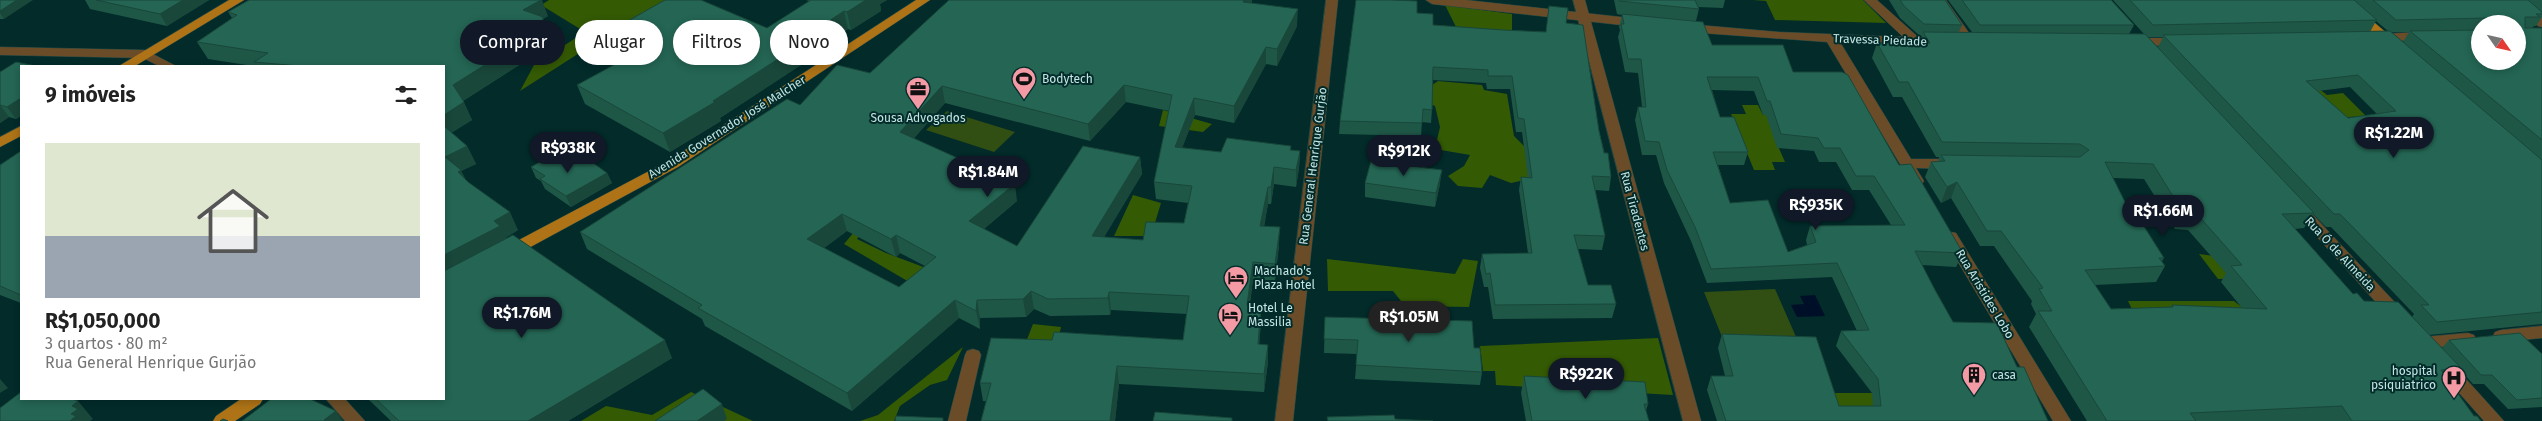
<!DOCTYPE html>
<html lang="pt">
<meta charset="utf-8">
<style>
body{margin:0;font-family:"Fira Sans",sans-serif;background:#f2f2f2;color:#222;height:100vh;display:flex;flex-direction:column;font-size:19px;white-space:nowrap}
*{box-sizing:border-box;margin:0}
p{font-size:16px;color:#767676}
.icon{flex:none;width:28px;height:28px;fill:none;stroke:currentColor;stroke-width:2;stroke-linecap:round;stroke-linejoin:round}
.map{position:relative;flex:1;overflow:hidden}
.panel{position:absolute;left:20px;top:65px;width:425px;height:335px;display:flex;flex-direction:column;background:#fff;border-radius:0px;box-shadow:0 2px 8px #0003}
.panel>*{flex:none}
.banner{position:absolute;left:460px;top:20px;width:475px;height:45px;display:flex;gap:10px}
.needle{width:32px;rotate:124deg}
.buttons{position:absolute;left:2471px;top:15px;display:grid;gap:10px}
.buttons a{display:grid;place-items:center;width:55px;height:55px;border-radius:50%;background:#fff;box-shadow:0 2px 8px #0003;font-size:25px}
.price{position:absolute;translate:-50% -42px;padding:0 11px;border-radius:18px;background:#111827;color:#fff;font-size:16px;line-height:32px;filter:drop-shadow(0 1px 2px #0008)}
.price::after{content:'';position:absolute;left:50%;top:30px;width:15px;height:11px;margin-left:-8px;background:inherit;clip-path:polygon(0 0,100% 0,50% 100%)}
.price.selected{background:#222;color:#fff}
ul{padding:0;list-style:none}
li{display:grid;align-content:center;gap:10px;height:265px;padding:0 25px}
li+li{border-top:1px solid #e0e0e0}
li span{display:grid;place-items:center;height:155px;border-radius:0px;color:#555}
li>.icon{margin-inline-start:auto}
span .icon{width:90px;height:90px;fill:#fffc;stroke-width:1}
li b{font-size:21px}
h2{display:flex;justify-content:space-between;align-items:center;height:60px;padding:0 25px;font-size:21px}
.chip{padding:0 18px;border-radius:22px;background:#fff;box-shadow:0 2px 8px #0003;font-size:18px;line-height:45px}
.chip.selected{background:#111827;color:#fff}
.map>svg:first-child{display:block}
.green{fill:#314e13}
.forest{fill:#345a04}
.water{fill:#000f28}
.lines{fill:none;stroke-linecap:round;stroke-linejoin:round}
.minor-casing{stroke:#214948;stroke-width:1}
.tertiary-casing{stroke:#214948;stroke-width:1}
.primary-casing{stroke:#214948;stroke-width:1}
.minor{fill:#6a4d28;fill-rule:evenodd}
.tertiary{fill:#6a4d28;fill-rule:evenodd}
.primary{fill:#ad7316;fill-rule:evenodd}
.wall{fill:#1f5747;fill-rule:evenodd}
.shaded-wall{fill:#19473a}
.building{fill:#246553;stroke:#19473a;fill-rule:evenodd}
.labels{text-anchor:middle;stroke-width:4;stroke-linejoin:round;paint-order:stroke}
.street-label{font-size:12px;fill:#c3e5e3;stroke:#022b2a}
.poi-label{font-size:12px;fill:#c3e5e3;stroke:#022b2a;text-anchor:start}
</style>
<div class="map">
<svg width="2542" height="421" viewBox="0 0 2542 421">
<rect width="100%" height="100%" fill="#022b2a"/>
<!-- green -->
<path class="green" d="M947,111L1015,132L994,152L926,130Z
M1775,289L1797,339L1724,342L1704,292Z"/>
<!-- forest -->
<path class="forest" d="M549,0H676L581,52L520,91L534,65L585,32L541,5Z
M1753,0H1863L1886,23L1775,20L1766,1Z
M1445,5L1512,14V41L1462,39Z
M1438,81L1482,85L1484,90L1507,94L1514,136L1538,160L1529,179L1511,183L1490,175L1482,188L1458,186L1448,176L1464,166L1470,155L1435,149L1440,127L1435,106L1426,102L1429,87Z
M2318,88L2327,95L2343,93L2366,116L2330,118L2290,108Z
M1742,105H1758L1763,115H1812L1774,137L1785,162H1772L1775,170H1754L1731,114H1746Z
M1163,110L1212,124L1203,132L1159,126Z
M1133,195L1161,203L1151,236H1114Z
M859,226L866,228L857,239L886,253L934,271L916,286L844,244Z
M2199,254L2238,259L2277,278L2218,279Z
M1327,259L1455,274L1463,259L1478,261L1469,307L1405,306L1393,291H1328Z
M2128,301H2234L2243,308L2269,309L2138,322Z
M1033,324L1061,327L1054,359L1022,352Z
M1658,338L1673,395L1496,385L1495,371H1483L1480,346Z
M963,347L947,380L930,385L900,406L894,421H860L878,415Z
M691,392L753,421H581L606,406L652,415Z
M1827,393H1872L1884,421H1846Z"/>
<!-- water -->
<path class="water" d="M1815,295L1825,316L1797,317L1791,305L1804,304L1800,296Z"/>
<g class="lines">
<defs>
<path id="minor" d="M1326,0H1338L1293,421H1275Z
M1426,0H1466L1639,19L1645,23L1639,27L1432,4Z
M1864,0H1877L1918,37L1939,38L1945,42L1939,46L1840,42L1911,159H1950L1957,164L1950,169L1916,168L1924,181L1922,184H1912L1827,42L1687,32L1681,28L1687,24L1779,32L1903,37Z
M1934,0H1946L1976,43L1975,46H1965Z
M2508,0H2522L2542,17V27L2538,26Z
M2426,32L2431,33L2432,36L2431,39L2377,42L2371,38L2377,34Z
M2134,38H2181L2187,42L2181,46L2129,45L2128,42L2129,39Z
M0,47L145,50L176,66H159L143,58L0,55Z
M2296,200L2301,202L2403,311L2405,315L2403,319H2391L2291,208L2289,205Z
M1951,232L1956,233L2071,421H2053L1943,237Z
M2542,326V338L2501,342L2495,340L2493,336L2495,332L2501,330Z
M2468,333L2474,335L2476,339L2474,343L2423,349L2417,347L2415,343L2417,339L2423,337Z
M973,349L979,351L981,355L966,421H948L965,355L967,351Z
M2442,357L2448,359L2504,421H2484L2436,367L2434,363L2436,359Z
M326,399H345L365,421H345Z"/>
<path id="tertiary" d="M1573,0H1585L1701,421H1683Z"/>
<path id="primary" d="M229,0H244L135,66H119Z
M916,0H930L678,167L512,257H502L499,253L502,249L668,161Z
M2335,0H2348L2396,41L2397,44L2396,47H2386Z
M21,126V136L0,147V137Z
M241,399H263L260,404L235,421H213L216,416Z"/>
</defs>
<!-- minor casing -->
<use href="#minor" class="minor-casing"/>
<!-- tertiary casing -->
<use href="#tertiary" class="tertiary-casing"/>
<!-- primary casing -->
<use href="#primary" class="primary-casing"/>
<!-- minor -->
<use href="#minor" class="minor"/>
<!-- tertiary -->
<use href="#tertiary" class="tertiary"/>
<!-- primary -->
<use href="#primary" class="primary"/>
</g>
<!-- wall -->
<path class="wall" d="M0,0L4,19H0Z
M85,0H209L167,26L90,9Z
M806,0H887L880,4L881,11L851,30L848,29L806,57L807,61L720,118L721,121L670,152L585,104L577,85L617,64L603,57L596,39L767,28L809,1Z
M1244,0H1252V4L1297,26L1277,66L1266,64L1234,123L1195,115L1182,148L1221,152L1291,146V150L1300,151L1299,168L1296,187L1274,184L1271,204H1268L1264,227L1279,245L1275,281L1253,279L1250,305H1261V323L1259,344L1268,345V362L1264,392L1119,384L1115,421H981L986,401H983L980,383L1052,340H1183L1187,314L1111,310L1110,315L1050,316L1034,309L1026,317L980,318V329L959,318L852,411L705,326L702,319L587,249L580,232L800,105L870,73ZM1126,102L1169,111L1154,182L1156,199L1188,203L1184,223L1143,240L1104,237L1142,174L1140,157L1017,246L984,229L1017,201L914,138L945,103L1090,141ZM847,231L896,257L900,253L925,266L899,287L824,248Z
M1614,0H1725L1723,8L1698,7L1699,9L1696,21L1712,45L1793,72L1899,165L1963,253L1956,267L1922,265L1935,290L1953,322L2017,367L2048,421H1717L1707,390L1711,376H1725L1718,348L1722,334L1839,406H1873L1872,393L1836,346L1841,331H1857L1832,277L1707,283L1691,241L1664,183L1656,155H1642L1635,120L1638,107H1642L1638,73L1625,72L1618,37L1620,30L1619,27L1622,15L1617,14ZM1712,90L1754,91L1763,115H1766L1777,148L1814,151L1819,162H1836L1852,190H1869L1891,225L1810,226L1806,240L1807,245L1788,252L1730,203L1718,165H1744L1748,152L1720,117Z
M1889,0H1945L1962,25L1959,32H1972L1948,0H2111L2134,25L2129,34H2144L2113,0H2542V17L2536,26H2534L2532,28H2542V324L2429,335L2442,348L2449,340L2542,354V407L2508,409L2484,384H2473L2461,371L2450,383L2474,416L2481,421H2087L2029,327L2036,314L2031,304L2032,301L1994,246H1980L1951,198L1941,203L1925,177L1931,162H1938L1939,157H1936L1902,97H1893L1872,58L1877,43H1919L1922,36H1920L1900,18ZM2376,21L2388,31L2370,32ZM2480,24H2518L2480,61ZM2391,32H2409L2403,42ZM2148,37H2163L2158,47ZM2350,87L2377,114L2348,118L2318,91ZM2113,178L2144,179L2175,229L2188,230L2226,273L2221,282L2242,308L2172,305L2171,307L2111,309L2095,285L2156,282L2165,266L2162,261L2164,258L2130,212ZM2313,214L2326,227H2331L2414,314L2412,317L2364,301L2353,294L2295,229L2304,228Z
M1549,6L1566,23L1599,131L1611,177L1609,191L1595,190L1605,236L1602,250L1578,249L1588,285L1616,304L1612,318L1493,319L1488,287H1484L1480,268L1482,254L1528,253L1519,190L1521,177L1528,178L1522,132H1516L1510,89H1487L1486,83L1433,80L1432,110L1431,123L1422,122L1421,136L1339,134L1340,121L1433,25L1503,30L1546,32Z
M228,12L548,16L543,19L549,34V46L463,101L472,120L451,133L467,146L476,164L461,171L466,180L518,230L505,238H506L672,358L568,421H391L368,399H444V66H253L208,59L197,42L232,18Z
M21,66V116L16,119L9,117L0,123V72Z
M21,151V303L0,295V165Z
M567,164L607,173L612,183L571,207L545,189L541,181L536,178L531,167Z
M1365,183L1440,184L1435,207L1365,197Z
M1325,317L1474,348L1482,372L1480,385L1355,379L1357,354L1324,353Z
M1524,376L1648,404L1646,411L1649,421H1526L1521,393Z"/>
<!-- shaded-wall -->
<path class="shaded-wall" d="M17,0H33L4,19L0,13V11Z
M183,0H209L167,26L160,14Z
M541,0H542L548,16L543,19L549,34V46L461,102L453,85L523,10Z
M866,0H887L880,4L881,11L851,30L847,12Z
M1244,0H1252V3L1243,19V2Z
M1298,9L1297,26L1277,66V49Z
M844,11L848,29L806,57L807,61L720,118L721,121L670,152L663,133Z
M1266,47V64L1234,123V106Z
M1124,85L1126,102L1090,141L1088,124Z
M942,86L945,103L904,150L900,132Z
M21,98V116L16,119L7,107Z
M1194,98L1195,115L1176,164L1175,147Z
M464,102L472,120L444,137V115Z
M0,105L9,117L0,123Z
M467,146L476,164L461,171L470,188L445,157Z
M1300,151L1299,168L1296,187V170Z
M1140,157L1142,174L1094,254L1092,236Z
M1274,167V184L1271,204V187Z
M1442,170L1440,184L1435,207L1436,193Z
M607,173L612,183L571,207L566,196Z
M1957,182L1951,198L1941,203L1947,187Z
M1015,184L1017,201L972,239L969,221Z
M1268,187V204L1260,244V226Z
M510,212L518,230L505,238L508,244L444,278V255L494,221Z
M842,214L847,231L812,257L807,239Z
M1280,227L1279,245L1275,281V264Z
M896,235L900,253L896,257L891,239Z
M1253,262V279L1247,323V305Z
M1031,291L1034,309L1026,317L1023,299Z
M1109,292L1111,310L1110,315L1108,298Z
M955,300L959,318L852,411L847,393Z
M977,300L980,318V329L976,311Z
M1261,305V323L1258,362V344Z
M665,340L672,358L568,421H528Z
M1268,345V362L1264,392V374Z
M1117,366L1119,384L1115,421H1110Z
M0,379L8,388L0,393Z
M78,401L93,419L90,421H70L72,406Z
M722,404L727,419L724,421H697Z
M336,411L343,421H324V420Z"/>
<!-- building -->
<path class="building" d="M0,0H17L0,11Z
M96,0H183L160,14Z
M249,0H541L523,10L543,17L542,29L453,85L464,102L444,115V66H299L254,62L268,53L197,42L237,15L228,12Z
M665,0H701L767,28L811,0H866L847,12L844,11L799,41L803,43L713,101L715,102L663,133L577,85L632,55L596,39Z
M949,0H1244L1243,2L1298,9L1277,49L1266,47L1234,106L1194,98L1175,147L1221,152L1227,138L1291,146L1290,150L1300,151L1296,170L1274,167L1271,187H1268L1260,226L1280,227L1275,264L1253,262L1247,305H1261L1258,344L1268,345L1264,374L1117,366L1110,421H981L991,383H980L991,338L1052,340L1054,332L1183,340L1189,296L1109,292L1108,298L1048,299L1031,291L1023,299L977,300L976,311L955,300L847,393L698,308L702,305L580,232L787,99L800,105L837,65L870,73ZM1124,85L1172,95L1154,182L1192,186L1184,223L1146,222L1143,240L1092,236L1140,157L1083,146L1017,246L969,221L1015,184L900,132L942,86L1088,124ZM842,214L891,239L896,235L936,257L899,287L807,239Z
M1356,0H1391L1417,1V13L1433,14V25L1503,30L1546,32L1549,6L1568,8L1566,23L1583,25L1599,131L1604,153H1608L1611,177L1592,176L1605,236L1574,235L1588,285H1611L1616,304L1495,305L1490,273L1486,274L1482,254L1532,253L1521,177L1532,178L1524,119L1518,118L1512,76H1488V70L1433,67L1432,110L1423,109L1422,123L1340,121Z
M1619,0H1695L1699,9L1619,1Z
M1900,0H1945L1962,25L1924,24L1904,6Z
M1962,0H2111L2134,25H1980Z
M2130,0H2354L2377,20L2153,25Z
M2373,0H2528L2542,12V14H2536L2540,17H2525V28H2542V140L2410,31L2480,30V61H2518V24H2489L2490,18L2396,20Z
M1622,14L1703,22L1712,45H1783L1793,72H1842L1848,75L1899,165L1911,164L1963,253L1915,251L1935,290L1953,322L1997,323L2017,367H2024L2048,421H1726L1711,376H1733L1722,334L1816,337L1839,406H1881L1878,379L1841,331L1869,330L1837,263L1711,269L1695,227L1667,170L1659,142L1645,141L1638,107H1646L1641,59H1628L1621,24H1624ZM1707,77H1758L1767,101H1770L1781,134L1818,138L1824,148H1840L1856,176H1874L1905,225L1810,226L1816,242L1788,252L1768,200L1730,203L1713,152H1748L1734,117H1720Z
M2390,31L2542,160V312L2437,322L2421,305H2429L2340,214H2334L2163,35ZM2358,75L2396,111L2348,118L2306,81Z
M1923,32L2145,34L2314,213L2282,214L2353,294L2357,293L2364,301L2398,302L2462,369L2441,370L2474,416H2477L2481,421H2352L2342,406L2190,413L2196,421H2107L2038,311H2052L2039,289L2043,288L2001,231H1987L1957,182L1947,187L1931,162L1945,161L1941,155L2080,157L2089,150L2080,144L1942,142L1908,82H1899L1877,43H1930ZM2105,162L2153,164L2184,214H2197L2242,265L2231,266L2267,309L2172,305L2173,307L2111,309L2085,270L2165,266L2159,258H2164L2135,212H2130Z
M16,62L36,66H21V98L7,107L0,105V72Z
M444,126L467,146L445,157L461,170L458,172L468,182L510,212L494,221L500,226L444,255Z
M21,151V295L0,286V165Z
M552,155L567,164L582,155L607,173L566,196L540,179L545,176L531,167Z
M1371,161L1442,170L1436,193L1365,183Z
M513,235L665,340L528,421H399L376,399H444V271Z
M1325,317L1472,321L1474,348H1480L1482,372L1356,365L1358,340L1324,339Z
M2520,333L2542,354V398L2517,400L2492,375H2481L2449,340Z
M1524,376L1645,382L1648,404H1644L1649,421H1532Z
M703,389L722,404L697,421H655Z
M21,392V399H72L78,401L72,406L78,409L71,414L76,416L70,421H0V408Z
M271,399H310L336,411L324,420L325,421H242Z
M1155,412L1232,418V421H1153Z
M1394,415L1395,419L1433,421H1328L1327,417Z
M896,416L943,418V421H895Z
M223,419L228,421H220Z"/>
<!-- icons -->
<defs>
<symbol id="stadium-pin" viewBox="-11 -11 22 30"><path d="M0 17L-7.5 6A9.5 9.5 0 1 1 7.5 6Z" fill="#f49aa5" stroke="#022b2a"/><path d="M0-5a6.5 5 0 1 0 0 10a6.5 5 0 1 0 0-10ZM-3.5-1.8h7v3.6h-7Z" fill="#111"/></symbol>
<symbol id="office-pin" viewBox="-11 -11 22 30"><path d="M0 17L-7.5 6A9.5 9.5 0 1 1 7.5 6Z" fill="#f49aa5" stroke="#022b2a"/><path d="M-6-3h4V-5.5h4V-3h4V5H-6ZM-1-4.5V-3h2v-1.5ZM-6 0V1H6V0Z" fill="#111"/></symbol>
<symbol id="hotel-pin" viewBox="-11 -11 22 30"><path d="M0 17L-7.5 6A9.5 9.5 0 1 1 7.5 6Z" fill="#f49aa5" stroke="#022b2a"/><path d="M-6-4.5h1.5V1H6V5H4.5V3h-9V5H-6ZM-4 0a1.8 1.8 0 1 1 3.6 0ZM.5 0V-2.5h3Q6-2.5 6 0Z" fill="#111"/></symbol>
<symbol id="building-pin" viewBox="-11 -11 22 30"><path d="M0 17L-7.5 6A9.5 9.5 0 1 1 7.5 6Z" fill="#f49aa5" stroke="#022b2a"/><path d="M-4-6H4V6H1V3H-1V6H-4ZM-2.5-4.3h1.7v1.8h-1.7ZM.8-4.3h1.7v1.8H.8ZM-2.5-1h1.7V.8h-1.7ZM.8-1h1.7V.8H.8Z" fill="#111"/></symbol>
<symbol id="hospital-pin" viewBox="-11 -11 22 30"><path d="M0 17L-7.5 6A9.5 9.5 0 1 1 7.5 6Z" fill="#f49aa5" stroke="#022b2a"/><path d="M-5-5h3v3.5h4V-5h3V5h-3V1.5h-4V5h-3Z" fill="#111"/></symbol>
</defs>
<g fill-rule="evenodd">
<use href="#stadium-pin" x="1010" y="65" width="28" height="38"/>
<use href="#office-pin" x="904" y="75" width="28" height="38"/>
<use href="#hotel-pin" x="1222" y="264" width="28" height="38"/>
<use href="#hotel-pin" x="1216" y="301" width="28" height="38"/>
<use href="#building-pin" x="1960" y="361" width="28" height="38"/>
<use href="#hospital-pin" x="2440" y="364" width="28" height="38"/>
</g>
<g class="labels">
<!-- street labels -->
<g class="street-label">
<text transform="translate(1880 40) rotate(2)" y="4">Travessa Piedade</text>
<text transform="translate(727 127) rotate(-32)" y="4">Avenida Governador José Malcher</text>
<text transform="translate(1313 166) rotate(-83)" y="4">Rua General Henrique Gurjão</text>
<text transform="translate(1635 211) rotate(75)" y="4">Rua Tiradentes</text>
<text transform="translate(2340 254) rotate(47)" y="4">Rua Ó de Almeida</text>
<text transform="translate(1985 294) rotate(59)" y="4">Rua Aristides Lobo</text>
</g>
<!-- poi labels -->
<g class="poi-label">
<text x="1042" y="83">Bodytech</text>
<text x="918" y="122" text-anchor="middle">Sousa Advogados</text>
<text x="1254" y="275">Machado's<tspan x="1254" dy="14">Plaza Hotel</tspan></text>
<text x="1248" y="312">Hotel Le<tspan x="1248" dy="14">Massilia</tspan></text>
<text x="2436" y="375" text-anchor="end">hospital<tspan x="2436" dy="14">psiquiatrico</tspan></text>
<text x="1992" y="379">casa</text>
</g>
</g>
</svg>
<div class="buttons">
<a><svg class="needle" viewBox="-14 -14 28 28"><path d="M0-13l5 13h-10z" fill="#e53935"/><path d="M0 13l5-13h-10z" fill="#767676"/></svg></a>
</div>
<b class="price" style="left:2394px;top:159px">R$1.22M</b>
<b class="price" style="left:568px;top:174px">R$938K</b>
<b class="price" style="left:1404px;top:177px">R$912K</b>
<b class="price" style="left:988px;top:198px">R$1.84M</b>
<b class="price" style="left:1816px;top:231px">R$935K</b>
<b class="price" style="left:2163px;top:237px">R$1.66M</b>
<b class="price" style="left:522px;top:339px">R$1.76M</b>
<b class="price selected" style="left:1409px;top:343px">R$1.05M</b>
<b class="price" style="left:1586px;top:400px">R$922K</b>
<div class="banner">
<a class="chip selected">Comprar</a>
<a class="chip">Alugar</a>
<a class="chip">Filtros</a>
<a class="chip">Novo</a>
</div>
<section class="panel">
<h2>9 imóveis<svg class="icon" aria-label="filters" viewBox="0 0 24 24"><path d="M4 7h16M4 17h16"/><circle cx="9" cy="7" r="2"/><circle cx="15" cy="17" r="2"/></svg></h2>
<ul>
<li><span style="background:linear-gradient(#dfe7d0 60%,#9aa5b1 0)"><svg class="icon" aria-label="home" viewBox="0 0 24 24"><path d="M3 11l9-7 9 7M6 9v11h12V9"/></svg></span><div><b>R$1,050,000</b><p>3 quartos · 80 m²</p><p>Rua General Henrique Gurjão</p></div></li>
</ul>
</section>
</div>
